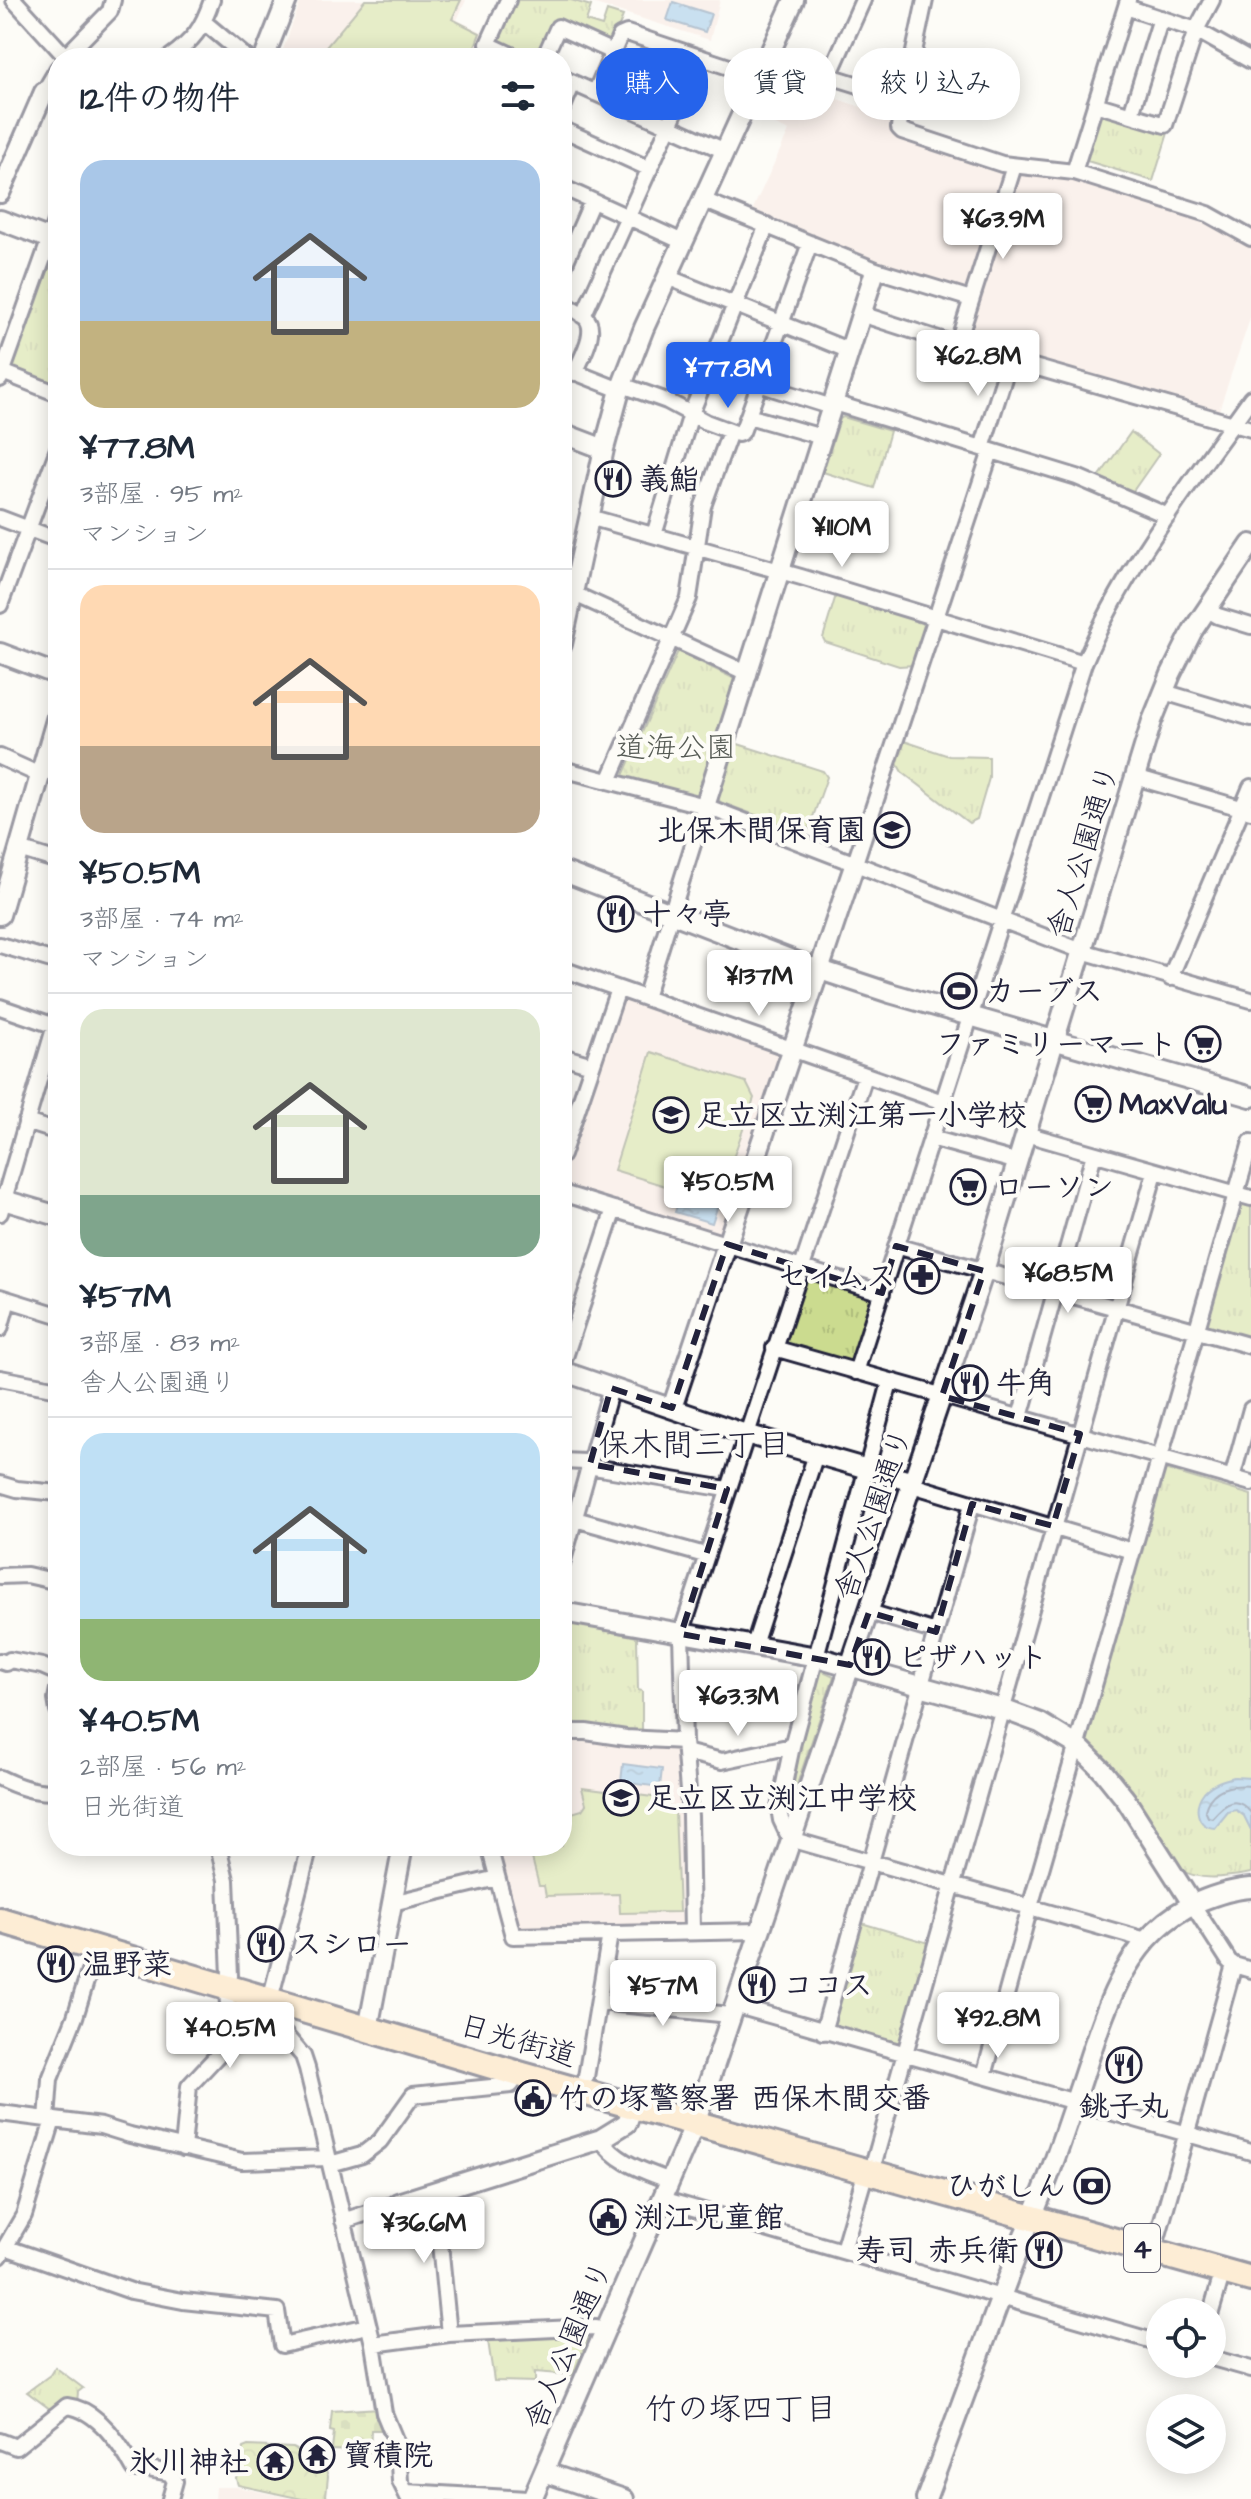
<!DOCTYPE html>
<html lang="ja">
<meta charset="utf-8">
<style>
body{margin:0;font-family:"Architects Daughter","Klee One",sans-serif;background:#f2f2f3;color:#1f2937;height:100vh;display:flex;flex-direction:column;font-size:30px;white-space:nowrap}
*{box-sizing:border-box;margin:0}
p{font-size:26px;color:#747a83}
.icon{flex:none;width:44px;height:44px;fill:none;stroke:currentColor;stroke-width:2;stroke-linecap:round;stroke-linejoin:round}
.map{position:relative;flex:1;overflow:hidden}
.panel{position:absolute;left:48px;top:48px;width:524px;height:1808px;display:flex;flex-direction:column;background:#fff;border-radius:32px;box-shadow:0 4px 20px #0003}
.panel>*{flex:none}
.hud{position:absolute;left:596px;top:48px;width:534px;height:72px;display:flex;gap:16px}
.tools{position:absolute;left:1146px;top:2298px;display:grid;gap:16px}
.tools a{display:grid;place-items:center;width:80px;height:80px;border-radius:50%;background:#fff;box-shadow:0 4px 20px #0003;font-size:40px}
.price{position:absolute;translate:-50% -68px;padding:0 18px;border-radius:8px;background:#fff;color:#222;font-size:26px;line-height:52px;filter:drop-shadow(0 2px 4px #0008)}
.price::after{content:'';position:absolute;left:50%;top:48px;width:24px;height:18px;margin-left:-12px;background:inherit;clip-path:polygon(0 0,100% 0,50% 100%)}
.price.current{background:#2563eb;color:#fff}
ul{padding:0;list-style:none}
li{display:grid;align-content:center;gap:16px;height:424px;padding:0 32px}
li+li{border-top:2px solid #e0e1e3}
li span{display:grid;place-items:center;height:248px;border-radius:24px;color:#555}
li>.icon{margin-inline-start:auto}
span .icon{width:144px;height:144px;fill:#fffc;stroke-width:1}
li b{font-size:34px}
h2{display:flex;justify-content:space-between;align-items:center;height:96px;padding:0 32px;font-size:34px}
.tag{padding:0 28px;border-radius:32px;background:#fff;box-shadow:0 4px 20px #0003;font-size:28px;line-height:72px}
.tag.current{background:#2563eb;color:#fff}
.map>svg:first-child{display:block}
.built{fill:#f7e5dd}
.forest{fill:url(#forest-crowns);stroke:#767e65;stroke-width:2}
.cemetery{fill:url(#cemetery-stones);stroke:#767e65;stroke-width:2}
.park{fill:url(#park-tufts);stroke:#767e65;stroke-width:2}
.garden{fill:#cbdb8f;stroke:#767e65;stroke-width:2}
.water{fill:url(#water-ripples);stroke:#6080a2;stroke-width:2}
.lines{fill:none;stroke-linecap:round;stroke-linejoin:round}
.shore{stroke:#4c6180;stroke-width:2}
.street-casing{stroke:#22223b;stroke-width:20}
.secondary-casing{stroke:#22223b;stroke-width:24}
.highway-casing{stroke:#22223b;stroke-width:30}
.street{stroke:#fdfcf7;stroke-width:14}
.secondary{stroke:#fdfcf7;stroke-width:18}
.highway{stroke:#fddcac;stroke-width:24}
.marked{fill:none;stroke:#22223b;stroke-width:6;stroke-dasharray:16 10;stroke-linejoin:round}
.labels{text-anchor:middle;stroke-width:8;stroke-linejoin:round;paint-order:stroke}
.shield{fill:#fdfcf7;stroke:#646373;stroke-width:2}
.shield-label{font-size:28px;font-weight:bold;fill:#22223b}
.poi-label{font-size:30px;font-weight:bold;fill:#22223b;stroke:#fdfcf7;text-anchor:start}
.park-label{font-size:30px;fill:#555a54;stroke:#fdfcf7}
.street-label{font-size:30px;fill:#22223b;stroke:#fdfcf7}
.neighbourhood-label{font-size:32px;fill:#22223b;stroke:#fdfcf7}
</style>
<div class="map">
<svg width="1251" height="2499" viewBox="0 0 1251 2499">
<defs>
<pattern id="forest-crowns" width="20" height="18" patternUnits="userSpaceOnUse" patternTransform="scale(2)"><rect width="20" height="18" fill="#cbdb8f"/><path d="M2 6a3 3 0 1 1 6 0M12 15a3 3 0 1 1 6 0" fill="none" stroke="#aebc7c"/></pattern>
<pattern id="cemetery-stones" width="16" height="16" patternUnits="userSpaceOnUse" patternTransform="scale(2)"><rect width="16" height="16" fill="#cbdb8f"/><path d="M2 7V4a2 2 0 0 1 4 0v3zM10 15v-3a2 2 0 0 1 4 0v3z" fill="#aebc7c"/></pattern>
<pattern id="park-tufts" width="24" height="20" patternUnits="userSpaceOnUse" patternTransform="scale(2)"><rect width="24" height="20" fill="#cbdb8f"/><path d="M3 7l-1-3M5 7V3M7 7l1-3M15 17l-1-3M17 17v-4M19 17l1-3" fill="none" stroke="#aebc7c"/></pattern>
<pattern id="water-ripples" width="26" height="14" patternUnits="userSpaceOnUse" patternTransform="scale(2)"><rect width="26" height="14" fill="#8abfe7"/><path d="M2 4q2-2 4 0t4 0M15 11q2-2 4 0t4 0" fill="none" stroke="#709bbc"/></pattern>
</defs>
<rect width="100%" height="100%" fill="#fdfcf7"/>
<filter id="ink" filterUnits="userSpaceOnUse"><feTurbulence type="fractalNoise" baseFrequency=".0125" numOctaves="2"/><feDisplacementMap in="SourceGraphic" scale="16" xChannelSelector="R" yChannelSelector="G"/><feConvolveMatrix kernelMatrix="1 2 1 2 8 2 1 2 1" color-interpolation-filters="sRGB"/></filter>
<g filter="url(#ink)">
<!-- built -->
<path class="built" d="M301,0H466L457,20L484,33L478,47L503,58H280Z
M583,0H720L710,40Z
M770,77L895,118L892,134L1018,175L1024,172L1075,177L1209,220L1251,243V316L1219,410L971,339L968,334L979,297L879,265L751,213L789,131L754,115Z
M623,997L776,1051L779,1057L723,1230L715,1233L562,1184V1174L620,999Z
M585,1737L675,1747L678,1751L688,1923L683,1928L522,1929L517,1926L495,1846H562V1738Z
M216,2487H237L296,2499H215Z"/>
<!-- forest -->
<path class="forest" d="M248,2446L293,2448C301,2452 304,2456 305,2465L326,2470L328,2476L326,2496L329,2499H302L238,2485L236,2479L243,2448Z"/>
<!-- cemetery -->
<path class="cemetery" d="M379,2408L388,2430H371L370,2452L332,2450L334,2432L330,2431L332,2411Z"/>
<!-- park -->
<path class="park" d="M514,0H571L591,6L586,21L602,26L607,11L623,16L613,42L608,43L555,19L538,57L532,58L499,42L497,38Z
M1104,113L1168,133L1153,181L1084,160L1098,116Z
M56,250H58V386L13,369L12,365Z
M843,417L890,431L874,488L823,472L840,419Z
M1131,432L1159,454L1133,491L1099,477Z
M841,594L930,623L914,665L899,666L825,642L823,638L836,595Z
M678,651L737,680L699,799L622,778Z
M904,741L949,756L989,757V778L977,819L969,823L902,772L895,760L901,742Z
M738,744L823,771L827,777L807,834L720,802L718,798L735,746Z
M1244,1203L1251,1205V1339L1210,1327L1207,1322L1240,1205Z
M809,1278L869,1296L872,1301L851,1362L847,1363L786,1344L784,1341L806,1279Z
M1164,1469L1251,1495V1873C1226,1877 1201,1882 1178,1869L1085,1742Z
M562,1621L637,1637L638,1690L642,1691V1733L589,1725L562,1726Z
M821,1670L834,1676L791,1802L800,1746Z
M858,1922L932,1944L905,2041L899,2046L834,2028L831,2022Z
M587,2335L588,2339L573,2375L535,2372V2382L494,2381L488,2341Z
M55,2367L83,2388L78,2392L77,2403L54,2412L27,2392L50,2375Z"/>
<!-- garden -->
<path class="garden" d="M365,0H461L452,19L480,33L474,49L491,57L317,58Z
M651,1052L746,1082L754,1098L732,1161L721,1159L715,1178L681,1167L675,1169L671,1183L665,1186L614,1170Z
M582,1788L668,1799L669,1811H675L679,1912L620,1913L619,1894L546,1896L544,1886H539L529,1846H562V1816L582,1810L586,1804Z"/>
<!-- water -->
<path class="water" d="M673,2L711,14L705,32L667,20Z
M681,1193L718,1205L712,1223L675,1212Z
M623,1764L662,1769L660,1787L621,1782Z
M1234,1777L1251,1778V1830L1244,1816L1236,1810L1228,1812L1215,1828C1196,1827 1193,1806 1204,1792C1212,1783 1223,1780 1234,1777Z"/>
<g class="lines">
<!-- shore -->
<path class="shore" d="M1251,1786C1231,1784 1211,1788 1205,1810L1208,1817L1212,1818C1225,1803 1236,1794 1251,1813"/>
<defs>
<path id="street" d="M14,0L65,56
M508,0L488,44L518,58
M925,0L900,118L899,128L902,131L1002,164L1074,172L1208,214L1251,238
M1126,7L1196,30L1251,61
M204,22L247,58
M768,57L904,99
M64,58L110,11L113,0
M169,58C194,40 202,29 212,0
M544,58L558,27L613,52L620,36L627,33L759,77
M829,76L863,0
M562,78L725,151
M44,92L58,68
M595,93L613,52
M1095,104L1165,125L1196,30L1212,0
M562,109L573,83
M633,110L662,45
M1131,114L1161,18
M562,129L650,169
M1074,172L1128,0
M562,187L683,242
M703,200L876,270L971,299
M562,270L592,201
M667,277L850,351
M562,303C569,307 579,311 585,317C599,330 581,358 575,373
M861,314L957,345L1251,429
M583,316L700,57
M957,345L1014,166
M562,367L620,390
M0,371L58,394
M0,379L58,216
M759,384L832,407
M622,385L667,401L706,422L738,434L742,432L748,416L822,437
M834,403L1077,477L1168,516
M748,416L810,243
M982,448L1010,359
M589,517L801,577L1084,663
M0,518L58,540
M654,535L691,414L767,225
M562,592L581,597L749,674
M0,605L58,449
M1206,609L1218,616L1251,626
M1164,692L1251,718
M0,757L40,775
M562,769L705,806L1082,951L1251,1000
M1135,777L1251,811
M609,781L689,598L703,506L730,432
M19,849L58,861
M855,863L991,451
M0,945L58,962
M562,969L943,1102
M1170,978L1251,787
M645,998L705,806
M0,1007L58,1027
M562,1056L592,1065
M26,1122L58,1132
M1026,1134L1251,1198
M931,1138L1018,1162
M562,1155L618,989
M562,1193L882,1293
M0,1213L58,1015
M896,1246L1251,1346
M0,1297L58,1315
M0,1329L8,1300
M774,1348L1251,1483
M562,1366L614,1209
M856,1372L1084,663C1125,566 1191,483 1251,398
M0,1378L58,1389
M890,1382L792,1746L779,1808L781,1820L790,1839L1146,1940
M1020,1417L1094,1154
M562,1461L585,1462L594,1467L727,1489
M1232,1478L1251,1409
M0,1484L17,1489L58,1493
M912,1485L1132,1551
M575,1519L705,1555
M562,1564L611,1388
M0,1576L27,1575L58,1582
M869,1612L936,1632
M754,1645L816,1454
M0,1661L6,1663L10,1660L42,1666L58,1673
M58,1689L56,1699L58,1711
M562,1732H586L626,1738L684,1741
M685,1752L722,1761L792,1746
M0,1778C18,1787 38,1794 58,1791
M218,1846L226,1880L230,1976
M489,1846L513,1936L759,1931
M392,1903L497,1878
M1193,1905L1229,1961L1234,1965L1251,1970
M692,1932L690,1816L684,1741L681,1634L865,1076
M273,1988L310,1846
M270,2001L269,2016L303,2056L307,2068L373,2344L384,2413L398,2447L400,2481L409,2499
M599,2002L730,2015
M734,2005L1251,2152
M823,2032L972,1504
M984,2076L1030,1907L1251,1142
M586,2077L610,1934
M0,2113L101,2126L130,2135L242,2161L327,2158
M47,2120L50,2079L75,2017L96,1949
M601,2139C616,2163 645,2171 670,2181
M183,2148L189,2086L230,2042L227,1988
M875,2159L1155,1172
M330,2164L362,2155L380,2141L413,2095L511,2085L519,2074
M435,2193L449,2334
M662,2199L1160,2343
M343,2221L398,2203
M1157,2239L1234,1965
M5,2247L131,2291L183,2301L277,2311L282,2345L368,2326
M843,2250L866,2171
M0,2256L24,2215L53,2120
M1211,2312L1223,2271
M373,2344L449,2334L596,2327L605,2330
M1212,2358L1251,2369
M0,2441L16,2447L67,2406C97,2409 121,2445 134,2469L143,2468L170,2473L175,2481L170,2499
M406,2492L527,2499"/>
<path id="secondary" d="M264,58L287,0
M0,193L44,92
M0,220L58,242
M562,433L604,449
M562,644L604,449L620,390L644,328L794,0
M0,653L58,675
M705,806L874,274
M562,871L805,965L890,993L1251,1097
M0,915L58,713
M0,1199L58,1216
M562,1371L746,1434L913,1482
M672,1408L855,863
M562,1612L817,1657L1002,1709L1040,1723L1078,1746L1102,1770L1126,1800L1193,1905
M368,2029L403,1846
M398,2203L601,2139L627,2123L633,2106
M544,2472L624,2499
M532,2499L695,2123L984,1271L1152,721L1171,674L1193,630L1251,544
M926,2499L1024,2235C1047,2186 1063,2136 1080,2086C1104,2014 1123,1936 1198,1902C1215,1895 1232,1889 1251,1888"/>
<path id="highway" d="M0,1920L519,2074L1251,2279"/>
</defs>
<!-- street casing -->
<use href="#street" class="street-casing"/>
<!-- secondary casing -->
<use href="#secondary" class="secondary-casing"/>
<!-- highway casing -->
<use href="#highway" class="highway-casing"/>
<!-- street -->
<use href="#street" class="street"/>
<!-- secondary -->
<use href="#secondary" class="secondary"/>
<!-- highway -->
<use href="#highway" class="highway"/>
</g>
</g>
<!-- marked area -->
<path d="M0 0H1251V2499H0ZM727,1244L882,1293L896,1246L984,1271L942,1396L1080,1434L1053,1526L972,1504L936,1632L869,1612L850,1665L681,1634L727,1489L590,1464L611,1388L672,1408Z" fill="#fdfcf7" fill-opacity=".55" fill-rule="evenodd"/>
<path class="marked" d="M727,1244L882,1293L896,1246L984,1271L942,1396L1080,1434L1053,1526L972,1504L936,1632L869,1612L850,1665L681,1634L727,1489L590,1464L611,1388L672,1408Z"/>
<!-- icons -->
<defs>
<symbol id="restaurant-ring" viewBox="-11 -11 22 22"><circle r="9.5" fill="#fdfcf7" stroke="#22223b" stroke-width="1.5"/><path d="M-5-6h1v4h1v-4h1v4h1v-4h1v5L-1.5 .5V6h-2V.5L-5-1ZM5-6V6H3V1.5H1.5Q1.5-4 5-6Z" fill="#22223b"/></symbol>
<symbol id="school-ring" viewBox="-11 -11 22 22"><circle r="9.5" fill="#fdfcf7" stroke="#22223b" stroke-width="1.5"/><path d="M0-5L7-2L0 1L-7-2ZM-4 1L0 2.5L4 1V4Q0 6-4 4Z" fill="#22223b"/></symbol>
<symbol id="stadium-ring" viewBox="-11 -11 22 22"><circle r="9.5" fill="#fdfcf7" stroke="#22223b" stroke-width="1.5"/><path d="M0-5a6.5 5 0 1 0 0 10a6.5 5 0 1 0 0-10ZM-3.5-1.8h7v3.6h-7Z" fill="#22223b"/></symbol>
<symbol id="supermarket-ring" viewBox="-11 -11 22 22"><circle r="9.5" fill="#fdfcf7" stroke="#22223b" stroke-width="1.5"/><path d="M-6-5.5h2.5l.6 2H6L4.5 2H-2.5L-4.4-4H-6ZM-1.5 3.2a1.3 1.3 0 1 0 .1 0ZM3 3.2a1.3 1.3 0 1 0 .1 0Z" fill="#22223b"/></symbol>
<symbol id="pharmacy-ring" viewBox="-11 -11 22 22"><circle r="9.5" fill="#fdfcf7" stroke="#22223b" stroke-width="1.5"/><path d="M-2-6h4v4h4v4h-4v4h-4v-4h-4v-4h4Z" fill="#22223b"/></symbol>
<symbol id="civic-ring" viewBox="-11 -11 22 22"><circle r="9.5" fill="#fdfcf7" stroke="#22223b" stroke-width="1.5"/><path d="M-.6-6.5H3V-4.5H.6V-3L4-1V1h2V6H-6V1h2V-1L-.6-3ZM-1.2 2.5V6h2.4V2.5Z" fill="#22223b"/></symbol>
<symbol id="bank-ring" viewBox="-11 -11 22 22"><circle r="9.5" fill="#fdfcf7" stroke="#22223b" stroke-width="1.5"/><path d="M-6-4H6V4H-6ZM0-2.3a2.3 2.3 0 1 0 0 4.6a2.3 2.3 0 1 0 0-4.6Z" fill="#22223b"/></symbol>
<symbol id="temple-ring" viewBox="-11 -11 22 22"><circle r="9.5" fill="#fdfcf7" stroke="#22223b" stroke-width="1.5"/><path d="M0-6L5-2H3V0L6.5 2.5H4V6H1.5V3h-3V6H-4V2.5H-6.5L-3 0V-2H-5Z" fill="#22223b"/></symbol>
</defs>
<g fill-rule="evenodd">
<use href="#restaurant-ring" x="593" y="459" width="40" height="40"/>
<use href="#school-ring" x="872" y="810" width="40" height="40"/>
<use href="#restaurant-ring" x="596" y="894" width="40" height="40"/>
<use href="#stadium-ring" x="939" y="971" width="40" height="40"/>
<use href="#supermarket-ring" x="1183" y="1024" width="40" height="40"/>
<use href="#supermarket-ring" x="1073" y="1084" width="40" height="40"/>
<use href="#school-ring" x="651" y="1095" width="40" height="40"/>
<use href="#supermarket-ring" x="948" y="1167" width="40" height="40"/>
<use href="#pharmacy-ring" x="902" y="1256" width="40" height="40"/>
<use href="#restaurant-ring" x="950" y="1363" width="40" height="40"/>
<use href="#restaurant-ring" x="852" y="1637" width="40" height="40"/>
<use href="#school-ring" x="601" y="1778" width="40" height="40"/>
<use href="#restaurant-ring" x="246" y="1924" width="40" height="40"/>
<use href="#restaurant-ring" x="36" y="1944" width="40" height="40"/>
<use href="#restaurant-ring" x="737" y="1965" width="40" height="40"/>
<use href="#restaurant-ring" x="1104" y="2045" width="40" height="40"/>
<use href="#civic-ring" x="513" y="2078" width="40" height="40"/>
<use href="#bank-ring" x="1072" y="2166" width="40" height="40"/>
<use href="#civic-ring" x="588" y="2197" width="40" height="40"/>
<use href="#restaurant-ring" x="1024" y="2230" width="40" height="40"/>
<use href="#temple-ring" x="297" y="2435" width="40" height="40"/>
<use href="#temple-ring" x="255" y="2442" width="40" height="40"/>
</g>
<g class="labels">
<!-- shield labels -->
<rect class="shield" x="1124" y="2224" width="36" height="48" rx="6"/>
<g class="shield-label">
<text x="1142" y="2258">4</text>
</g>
<!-- poi labels -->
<g class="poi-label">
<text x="639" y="489">義鮨</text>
<text x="866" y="840" text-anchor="end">北保木間保育園</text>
<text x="642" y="924">十々亭</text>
<text x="985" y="1001">カーブス</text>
<text x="1177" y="1054" text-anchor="end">ファミリーマート</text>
<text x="1119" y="1114">MaxValu</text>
<text x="697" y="1125">足立区立渕江第一小学校</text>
<text x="994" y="1197">ローソン</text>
<text x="896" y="1286" text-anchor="end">セイムス</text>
<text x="996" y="1393">牛角</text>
<text x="898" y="1667">ピザハット</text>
<text x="647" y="1808">足立区立渕江中学校</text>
<text x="292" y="1954">スシロー</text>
<text x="82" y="1974">温野菜</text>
<text x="783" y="1995">ココス</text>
<text x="559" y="2108">竹の塚警察署 西保木間交番</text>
<text x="1124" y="2116" text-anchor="middle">銚子丸</text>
<text x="1066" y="2196" text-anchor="end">ひがしん</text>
<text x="634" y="2227">渕江児童館</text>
<text x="1018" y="2260" text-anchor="end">寿司 赤兵衛</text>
<text x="343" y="2465">寶積院</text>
<text x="249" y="2472" text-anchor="end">氷川神社</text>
</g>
<!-- park labels -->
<g class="park-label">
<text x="676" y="757">道海公園</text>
</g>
<!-- street labels -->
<g class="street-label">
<text transform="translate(1083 851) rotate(-73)" y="10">舎人公園通り</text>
<text transform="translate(873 1514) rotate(-71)" y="10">舎人公園通り</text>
<text transform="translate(518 2040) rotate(16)" y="10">日光街道</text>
<text transform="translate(568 2345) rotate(-67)" y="10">舎人公園通り</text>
</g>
<!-- neighbourhood labels -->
<g class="neighbourhood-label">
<text x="694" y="1455">保木間三丁目</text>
<text x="741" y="2419">竹の塚四丁目</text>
</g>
</g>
</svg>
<div class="tools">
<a><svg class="icon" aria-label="locate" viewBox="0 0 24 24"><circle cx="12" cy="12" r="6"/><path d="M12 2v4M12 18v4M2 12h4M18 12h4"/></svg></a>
<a><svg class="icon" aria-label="layers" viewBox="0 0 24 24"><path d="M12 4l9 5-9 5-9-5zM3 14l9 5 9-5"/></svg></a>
</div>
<b class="price" style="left:1003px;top:261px">¥63.9M</b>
<b class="price" style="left:978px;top:398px">¥62.8M</b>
<b class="price current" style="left:728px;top:410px">¥77.8M</b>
<b class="price" style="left:842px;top:569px">¥110M</b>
<b class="price" style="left:759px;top:1018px">¥137M</b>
<b class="price" style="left:728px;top:1224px">¥50.5M</b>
<b class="price" style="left:1068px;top:1315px">¥68.5M</b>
<b class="price" style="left:738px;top:1738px">¥63.3M</b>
<b class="price" style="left:663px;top:2028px">¥57M</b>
<b class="price" style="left:998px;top:2060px">¥92.8M</b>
<b class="price" style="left:230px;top:2070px">¥40.5M</b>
<b class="price" style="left:424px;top:2265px">¥36.6M</b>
<div class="hud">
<a class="tag current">購入</a>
<a class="tag">賃貸</a>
<a class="tag">絞り込み</a>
</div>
<section class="panel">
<h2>12件の物件<svg class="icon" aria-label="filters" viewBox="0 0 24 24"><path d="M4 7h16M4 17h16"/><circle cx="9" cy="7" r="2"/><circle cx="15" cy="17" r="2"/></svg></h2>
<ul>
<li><span style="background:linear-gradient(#a9c7e8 65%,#c2b280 0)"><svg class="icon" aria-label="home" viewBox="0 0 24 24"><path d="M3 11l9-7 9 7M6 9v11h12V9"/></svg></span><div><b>¥77.8M</b><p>3部屋 · 95 m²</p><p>マンション</p></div></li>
<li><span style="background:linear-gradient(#ffd9b3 65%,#b9a48a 0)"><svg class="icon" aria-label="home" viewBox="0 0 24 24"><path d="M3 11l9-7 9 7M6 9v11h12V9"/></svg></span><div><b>¥50.5M</b><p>3部屋 · 74 m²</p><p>マンション</p></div></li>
<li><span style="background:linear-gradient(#dfe7d0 75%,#7fa58c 0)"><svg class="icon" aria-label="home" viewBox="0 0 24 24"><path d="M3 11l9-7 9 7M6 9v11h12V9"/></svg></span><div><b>¥57M</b><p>3部屋 · 83 m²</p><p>舎人公園通り</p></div></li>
<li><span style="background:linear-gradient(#bfe0f5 75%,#8fb573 0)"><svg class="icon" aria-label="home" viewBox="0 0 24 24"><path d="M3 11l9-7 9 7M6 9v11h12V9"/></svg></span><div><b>¥40.5M</b><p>2部屋 · 56 m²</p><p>日光街道</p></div></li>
</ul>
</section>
</div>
